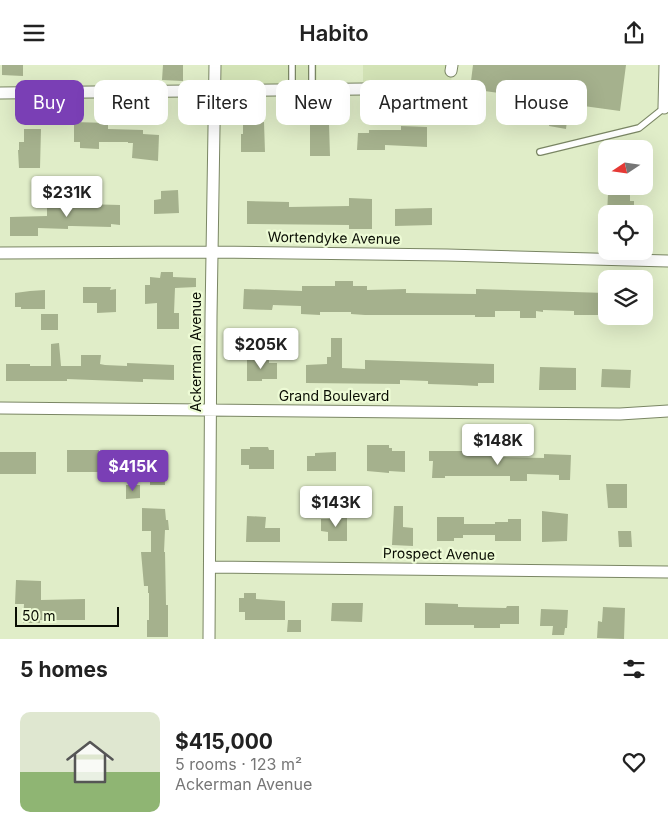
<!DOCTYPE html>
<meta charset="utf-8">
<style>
body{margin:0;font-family:Inter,sans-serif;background:#f2f2f2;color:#222;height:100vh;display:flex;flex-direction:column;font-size:19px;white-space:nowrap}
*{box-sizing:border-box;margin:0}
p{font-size:16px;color:#767676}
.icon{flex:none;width:28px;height:28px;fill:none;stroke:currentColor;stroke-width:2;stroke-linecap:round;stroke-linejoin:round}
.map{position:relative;height:574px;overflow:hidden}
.details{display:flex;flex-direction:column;background:#fff;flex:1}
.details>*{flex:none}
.banner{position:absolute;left:15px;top:15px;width:639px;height:45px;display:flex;gap:10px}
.needle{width:32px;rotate:257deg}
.buttons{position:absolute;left:598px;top:75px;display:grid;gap:10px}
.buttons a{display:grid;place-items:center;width:55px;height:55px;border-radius:10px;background:#fff;box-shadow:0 5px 20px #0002;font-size:25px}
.scale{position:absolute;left:15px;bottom:12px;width:104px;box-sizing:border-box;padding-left:5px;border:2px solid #090d03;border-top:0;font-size:14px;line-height:18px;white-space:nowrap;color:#090d03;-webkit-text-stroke:4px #edfbd5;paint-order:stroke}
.price{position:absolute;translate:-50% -42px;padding:0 11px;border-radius:5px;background:#fff;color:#222;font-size:16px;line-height:32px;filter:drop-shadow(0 1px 2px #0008)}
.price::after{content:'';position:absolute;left:50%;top:30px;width:15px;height:11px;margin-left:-8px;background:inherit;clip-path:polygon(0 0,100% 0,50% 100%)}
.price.active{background:#7a3fb5;color:#fff}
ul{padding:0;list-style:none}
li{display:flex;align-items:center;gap:15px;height:125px;padding:0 20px}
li+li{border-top:1px solid #e0e0e0}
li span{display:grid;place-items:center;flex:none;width:140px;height:100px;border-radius:10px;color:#555}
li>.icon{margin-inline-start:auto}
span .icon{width:60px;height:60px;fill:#fffc;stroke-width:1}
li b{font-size:21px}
h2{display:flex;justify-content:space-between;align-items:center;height:60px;padding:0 20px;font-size:21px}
.tag{padding:0 18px;border-radius:10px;background:#fff;box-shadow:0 5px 20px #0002;font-size:18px;line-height:45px}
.tag.active{background:#7a3fb5;color:#fff}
header{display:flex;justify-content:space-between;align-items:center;height:65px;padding:0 20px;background:#fff;font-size:22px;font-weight:600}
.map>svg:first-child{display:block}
.built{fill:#d3e3b6}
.building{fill:#a5b18d}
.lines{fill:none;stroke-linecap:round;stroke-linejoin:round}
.lane-casing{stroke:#7a8664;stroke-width:8}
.street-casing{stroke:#7a8664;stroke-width:13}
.lane{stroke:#fff;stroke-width:5.5}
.street{stroke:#fff;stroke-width:11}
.labels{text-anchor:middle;stroke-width:4.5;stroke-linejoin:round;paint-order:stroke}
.street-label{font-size:14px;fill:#090d03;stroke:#edfbd5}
</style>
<header><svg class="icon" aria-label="menu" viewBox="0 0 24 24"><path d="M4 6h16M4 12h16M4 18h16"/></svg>Habito<svg class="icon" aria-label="share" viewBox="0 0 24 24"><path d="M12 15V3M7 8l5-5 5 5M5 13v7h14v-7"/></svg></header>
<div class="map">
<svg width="668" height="574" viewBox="0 0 668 574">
<rect width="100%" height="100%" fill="#e0edc8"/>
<!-- built -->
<path class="built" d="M215,0H317V24L215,26Z
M363,0H452L451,23L363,24Z"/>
<!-- building -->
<path class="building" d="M2,0H23V11L2,10Z
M163,0H183V16L162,15Z
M473,0H626L620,46L569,39L566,64L549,61L550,55L519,51L521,31L470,24Z
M74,57L108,58V64L143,65V69L159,70L158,96L132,93L133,78H128V77H99V84L80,83V77H74Z
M243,57H264L265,87H241V69H243Z
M310,59H329L330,91H310Z
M401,61L427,62V82L385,80V85H357L358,68H369V65H401Z
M24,64H41L40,103H19L18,85H19V77H24Z
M178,125L179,148L154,149V135L161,134V126Z
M608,129H630V136H634V149H607Z
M349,133L372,134V164H349V160L247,159V136L289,137V142L349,141Z
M47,138L120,140V160L111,159V162L72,161H68V164L38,163V171H10V152L47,151Z
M432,143V160L395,161V144Z
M161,207H173V212L196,213V222L175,223L174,248H179V264H157V238L145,239V220H150V212L160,213Z
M335,216H353V221H367V225L406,224V228L476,229V224L606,228V250H574V246L543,245V247L536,246V253H520V246H495V252H475V250H365L351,249V247H320V250L301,249V241L273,240L272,245L243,244L244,224L302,226V221H335Z
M83,222H111L110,225L116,224V247L97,248V238H83Z
M45,225V244H21V242H15V228L30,226Z
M41,249H58V265H41Z
M331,273H342V303L365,304V295L494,299V318H478V321L459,320L428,319V316L400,315V319L306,318V300L327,299V292H331Z
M59,278L61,301H81V290H101L100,299L105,300L127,301V298L174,300V315L143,314V317L67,314V316H6V299H30V301H51V279Z
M247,294L269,295V298H277V314H262V316H247Z
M540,302L576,303V325H539Z
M602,304L631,305L630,323L601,322Z
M367,380H389V383H392V386H405V407L389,406V408L367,406Z
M250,382H268L269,385H274V404H249V400H241V384H250Z
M67,385H99V407H67Z
M152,385H164L165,420H150V391H153Z
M429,386H463V389H502V392L544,393V389L571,390L570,415H559V410L527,409V416H510V411H445V413H432L433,396H429Z
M0,387H36V409H0Z
M336,387V406H307V391H315V388Z
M606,419H627V443H608Z
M126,420H140V433L126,434Z
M394,441H403V462L413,463V481L392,480Z
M142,443L165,444L166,455H168L169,465H165L164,487H165L166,540H168V572H147V555H149V528H148V521H144L141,487H151V466H142Z
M542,446L568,449L567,476L542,477Z
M329,450L347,451V476H328V467L321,466V454H329Z
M247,451L266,452L265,463H280V477H246Z
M437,452H464V459H495V457H508V454H521V476H495V470H463V473H454V476H437Z
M618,466H631L632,482H619Z
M16,515L41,516V535L85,534V555H40V558H23L24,539H15Z
M244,528H256V534L285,536V555H245V547H239V533H244Z
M332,538H363L362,557L331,556Z
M425,538L458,539V542L506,543L507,541H519V559H500V563H474V560H425Z
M603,542L625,543L624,574L597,573L598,556L602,557Z
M541,544L568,545L567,563H565L564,570H552L553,561H540Z
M288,555H301V567H287Z"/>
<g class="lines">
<defs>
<path id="lane" d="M292,0V25
M312,24V0
M540,87L639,63L664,43H666"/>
<path id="street" d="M451,6L452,0
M0,28L451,23
M664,43L665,0
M0,188L212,187L447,190L668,196
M0,343L620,349L668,346
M210,502L668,507
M209,574L211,252L215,0"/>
</defs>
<!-- lane casing -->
<use href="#lane" class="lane-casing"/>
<!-- street casing -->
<use href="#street" class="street-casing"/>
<!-- lane -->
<use href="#lane" class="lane"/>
<!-- street -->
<use href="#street" class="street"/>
</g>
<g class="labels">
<!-- street labels -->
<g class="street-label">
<text transform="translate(334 173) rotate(1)" y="5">Wortendyke Avenue</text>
<text transform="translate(196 287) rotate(-90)" y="5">Ackerman Avenue</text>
<text x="334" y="336">Grand Boulevard</text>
<text transform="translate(439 489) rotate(1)" y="5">Prospect Avenue</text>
</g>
</g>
</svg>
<div class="buttons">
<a><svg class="needle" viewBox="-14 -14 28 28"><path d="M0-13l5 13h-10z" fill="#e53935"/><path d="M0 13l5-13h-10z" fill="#767676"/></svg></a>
<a><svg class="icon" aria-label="locate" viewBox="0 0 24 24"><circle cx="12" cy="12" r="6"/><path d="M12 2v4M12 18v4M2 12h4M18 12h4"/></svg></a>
<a><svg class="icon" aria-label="layers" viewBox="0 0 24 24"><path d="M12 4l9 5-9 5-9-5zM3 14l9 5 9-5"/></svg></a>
</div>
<div class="scale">50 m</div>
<b class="price" style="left:67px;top:153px">$231K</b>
<b class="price" style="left:261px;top:305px">$205K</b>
<b class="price" style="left:498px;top:401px">$148K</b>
<b class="price active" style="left:133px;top:427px">$415K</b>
<b class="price" style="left:336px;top:463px">$143K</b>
<div class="banner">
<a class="tag active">Buy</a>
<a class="tag">Rent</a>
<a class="tag">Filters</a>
<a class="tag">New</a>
<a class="tag">Apartment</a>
<a class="tag">House</a>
</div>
</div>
<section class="details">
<h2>5 homes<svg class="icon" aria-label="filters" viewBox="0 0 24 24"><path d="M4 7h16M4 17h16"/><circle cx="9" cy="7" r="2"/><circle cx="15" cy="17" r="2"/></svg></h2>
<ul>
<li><span style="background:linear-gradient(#dfe7d0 60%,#8fb573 0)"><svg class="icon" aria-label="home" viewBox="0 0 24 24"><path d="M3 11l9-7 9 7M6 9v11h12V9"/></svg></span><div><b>$415,000</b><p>5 rooms · 123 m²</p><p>Ackerman Avenue</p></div><svg class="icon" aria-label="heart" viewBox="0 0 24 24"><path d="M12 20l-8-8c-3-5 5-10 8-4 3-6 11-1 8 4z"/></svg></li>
</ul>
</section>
